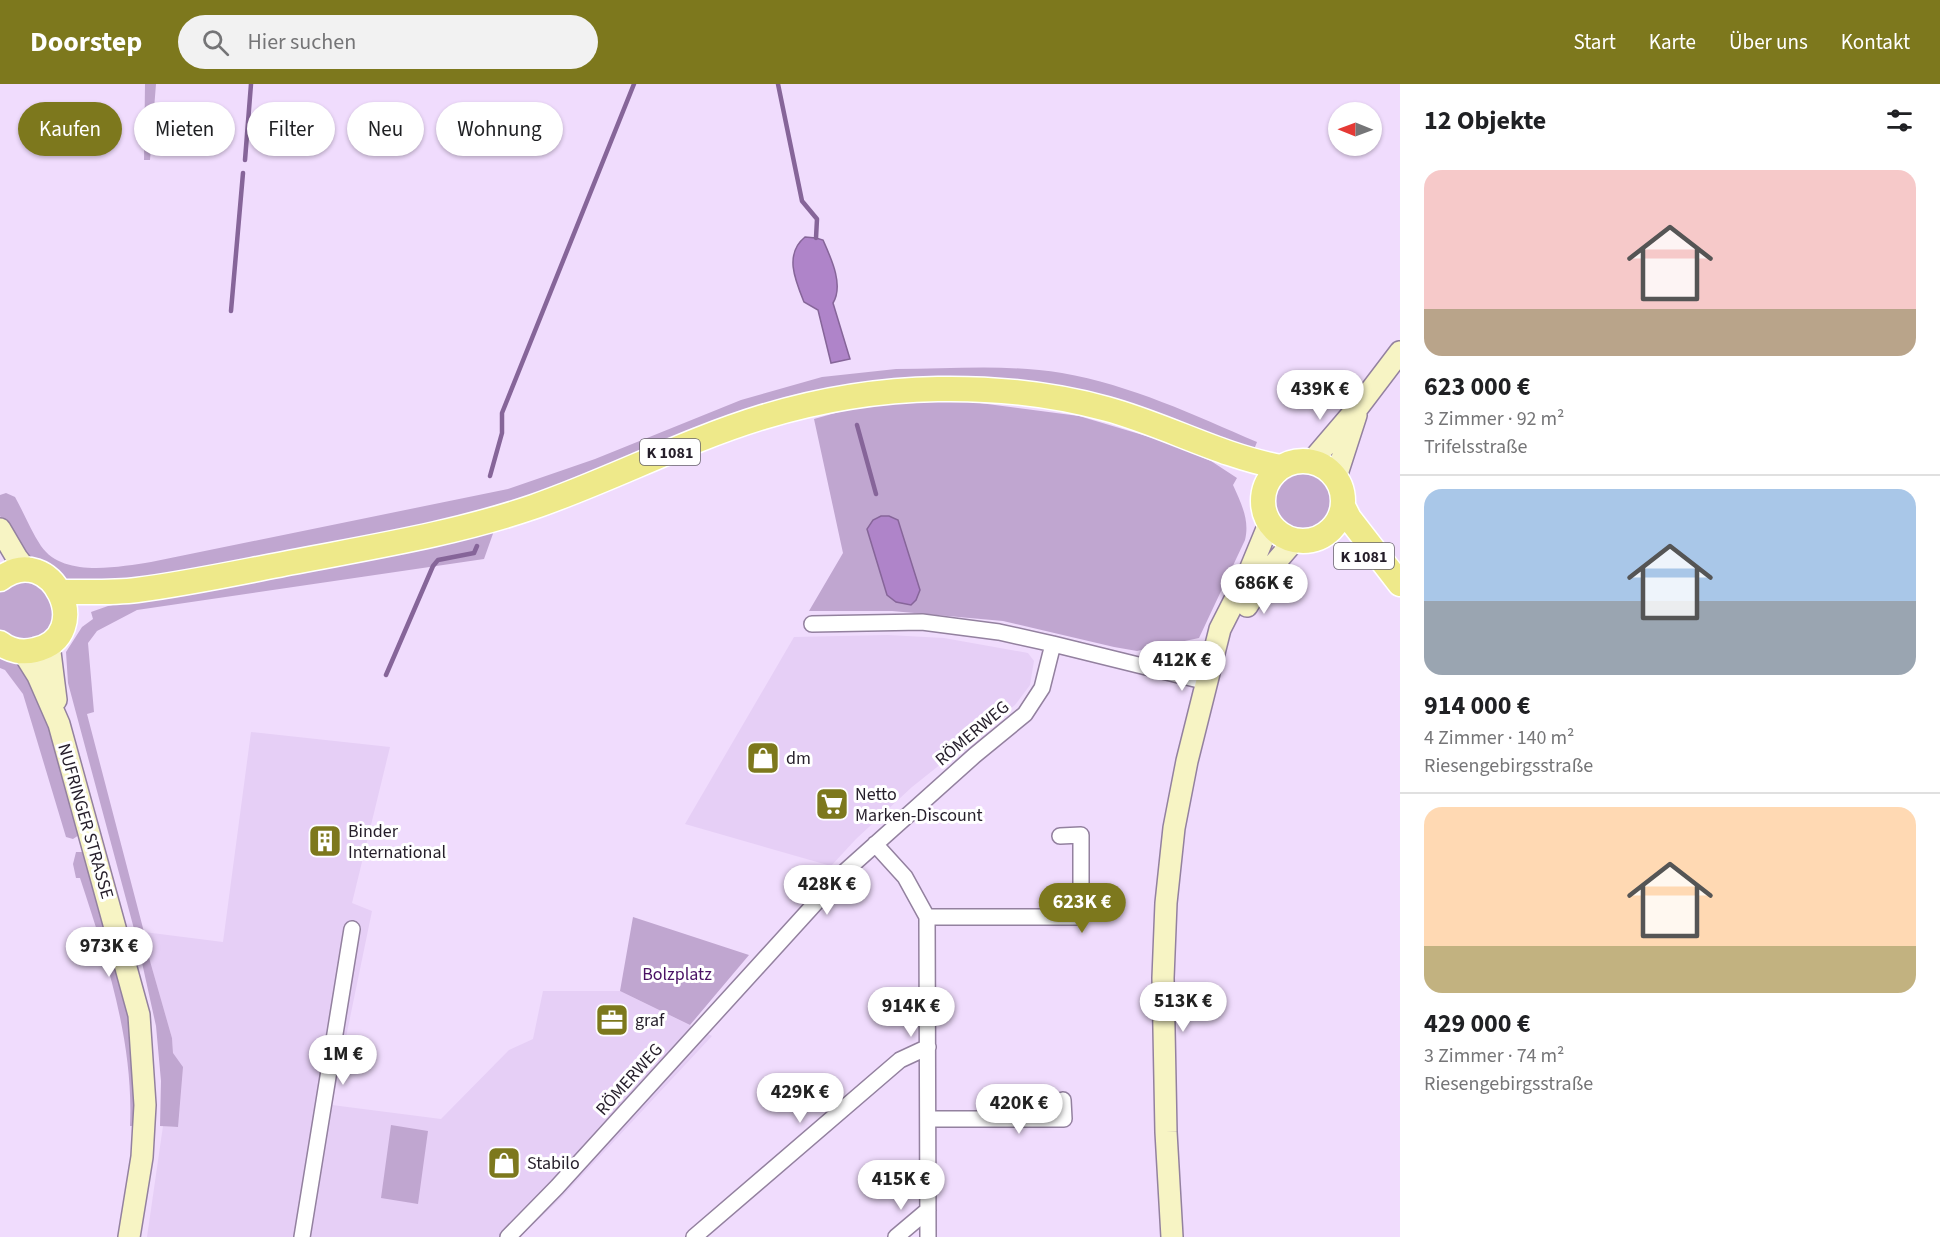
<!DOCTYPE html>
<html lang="de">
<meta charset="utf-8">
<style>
body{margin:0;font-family:"Source Sans 3",sans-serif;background:#f2f2f2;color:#202124;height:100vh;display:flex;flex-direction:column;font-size:22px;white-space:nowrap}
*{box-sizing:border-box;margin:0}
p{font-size:20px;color:#757577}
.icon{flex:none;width:33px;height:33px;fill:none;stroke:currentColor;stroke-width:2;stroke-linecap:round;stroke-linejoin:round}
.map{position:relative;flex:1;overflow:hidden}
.side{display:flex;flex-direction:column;background:#fff;width:540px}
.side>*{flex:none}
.guide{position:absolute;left:18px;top:18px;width:570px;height:54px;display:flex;gap:12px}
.needle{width:39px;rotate:271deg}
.controls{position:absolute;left:1328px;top:18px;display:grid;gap:12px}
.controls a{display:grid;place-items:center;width:54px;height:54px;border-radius:50%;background:#fff;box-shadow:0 2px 4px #0004;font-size:30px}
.price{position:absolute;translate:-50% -51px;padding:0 14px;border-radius:21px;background:#fff;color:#222;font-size:20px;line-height:39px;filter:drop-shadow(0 2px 3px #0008)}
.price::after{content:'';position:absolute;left:50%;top:36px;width:18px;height:14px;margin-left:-9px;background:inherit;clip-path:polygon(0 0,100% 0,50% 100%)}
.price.current{background:#7d781d;color:#fff}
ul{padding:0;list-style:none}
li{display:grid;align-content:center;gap:12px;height:318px;padding:0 24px}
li+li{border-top:2px solid #e0e0e0}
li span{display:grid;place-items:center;height:186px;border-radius:18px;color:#555}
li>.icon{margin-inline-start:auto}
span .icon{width:108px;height:108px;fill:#fffc;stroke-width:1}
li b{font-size:26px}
h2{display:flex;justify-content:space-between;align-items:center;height:72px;padding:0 24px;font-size:26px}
.pill{padding:0 21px;border-radius:27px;background:#fff;box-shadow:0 2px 4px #0004;font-size:21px;line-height:54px}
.pill.current{background:#7d781d;color:#fff}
header{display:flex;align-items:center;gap:36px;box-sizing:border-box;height:84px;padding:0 30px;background:#7d781d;color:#fff}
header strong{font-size:28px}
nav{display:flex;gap:33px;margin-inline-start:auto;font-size:21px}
.search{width:420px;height:54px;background:#f2f2f2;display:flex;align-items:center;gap:15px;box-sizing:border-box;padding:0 21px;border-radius:33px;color:#757577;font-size:22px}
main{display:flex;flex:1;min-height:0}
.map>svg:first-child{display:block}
.built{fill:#e6cff6}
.green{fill:#c0a6d0}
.water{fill:#af84c9;stroke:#866599;stroke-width:1.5}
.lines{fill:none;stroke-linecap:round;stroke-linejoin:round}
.stream{stroke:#866599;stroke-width:4.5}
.street-casing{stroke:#93819f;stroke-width:18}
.secondary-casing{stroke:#93819f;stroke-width:24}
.primary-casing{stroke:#fff;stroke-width:27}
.street{stroke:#fff;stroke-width:15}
.secondary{stroke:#f7f4c4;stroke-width:21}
.primary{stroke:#eee98a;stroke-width:24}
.labels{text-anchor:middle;stroke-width:6;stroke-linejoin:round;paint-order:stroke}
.shield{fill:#fff;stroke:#66626a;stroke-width:1.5}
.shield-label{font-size:16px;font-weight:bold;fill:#251e2a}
.street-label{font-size:18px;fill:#251e2a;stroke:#fff}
.poi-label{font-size:18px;fill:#251e2a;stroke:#fff;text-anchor:start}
.park-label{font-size:18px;fill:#4a1164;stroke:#fff}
</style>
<header>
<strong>Doorstep</strong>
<div class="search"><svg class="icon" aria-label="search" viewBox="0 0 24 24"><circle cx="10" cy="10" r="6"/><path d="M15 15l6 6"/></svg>Hier suchen</div>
<nav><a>Start</a><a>Karte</a><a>Über uns</a><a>Kontakt</a></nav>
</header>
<main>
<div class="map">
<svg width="1400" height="1153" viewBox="0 0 1400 1153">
<rect width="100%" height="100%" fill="#f0dcfd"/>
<!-- built -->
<path class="built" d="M888,551L944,554L1028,569L1034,577L1030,601L1015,621L912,703L856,755L831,782L685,740L794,553Z
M251,648L390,663L352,819L372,827L332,1021L441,1035L509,966L533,955L543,907H620L712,952L560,1115L520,1153H147L163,1042L177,1043L172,954L150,877L144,848L223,858Z"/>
<!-- green -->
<path class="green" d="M145,0H156L150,76H144Z
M896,285C951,285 1008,280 1062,289C1131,301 1194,331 1257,358L1253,368L1137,322L913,296L558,405L423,443L336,457L171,491L76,502L58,494L22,473L0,432V411L6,409L15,413C24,429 31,447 41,462C63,494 118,483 151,478L508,405L595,375L741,316L822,293Z
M916,317L972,318L1079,332L1163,357L1211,377L1237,394L1233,401C1241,419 1250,436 1245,456L1199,554L1137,567L1114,563L1003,537L892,527H809L843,469L814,335L864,321Z
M1270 417a34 34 0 1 1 68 0a34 34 0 1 1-68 0Z
M495,444L484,475L137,526L97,547L88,559L94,628L87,630L144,848L150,877L172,954L173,969L183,983L178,1043L160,1042L161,997L156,942L137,856L68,599L66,568L82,543L93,535L91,528L108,522Z
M22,493L52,508L55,542L32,560L0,551V504Z
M0,565L22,578L44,617L81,743L79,751L73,755L66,753L23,610L5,586L0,584Z
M76,768H85L133,949L136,1042H130C134,958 106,873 80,794H76L73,780Z
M633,833L749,871L690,941L620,907Z
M391,1041L428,1047L418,1120L381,1114Z"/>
<!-- water -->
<path class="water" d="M805,153L816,154L823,156C831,174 844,201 833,219L850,275L831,279L818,226L804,218C795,196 784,170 805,153Z
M881,432H889L898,436L920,506L916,516L911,521L896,518L887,511L867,445L873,436Z"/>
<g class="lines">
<!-- stream -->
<path class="stream" d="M778,0L802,117L817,135L816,154
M245,76L251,0
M231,227L243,89
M857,341L876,410
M490,392L502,349V329L634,0
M386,591L433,482L438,476L474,469L477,462"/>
<defs>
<path id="street" d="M812,540L922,538L999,548L1053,560
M875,760L905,793L927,833L928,1153
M927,833H1081V751L1060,752
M929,1035H1064L1063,1016
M302,1153L352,845
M508,1153L557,1103L841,791L975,671L1025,630L1042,604L1053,560L1207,598
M694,1153L900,976L928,963
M896,1153L928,1126"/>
<path id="secondary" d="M1312,377L1359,322L1400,268
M1336,393L1356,331
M0,445L17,474L27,487
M1247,522L1269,486L1294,457
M49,560L56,616
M23,568L38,592L59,640L139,931L145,1021L142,1073L129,1153
M1172,1153L1166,1048L1163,894L1166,819L1174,744L1187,677L1220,545L1250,486L1269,440"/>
<path id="primary" d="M1263 417a40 40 0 1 1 80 0a40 40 0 1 1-80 0Z
M1343,422L1349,434L1400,500
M0,495C52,455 97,552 35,566C23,569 10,567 0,559
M61,508C84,508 114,509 137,506C191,499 245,487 299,477C377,462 457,449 533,423C611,396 684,357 763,333C819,316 879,306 938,305C994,304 1052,310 1107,325C1166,341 1220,372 1281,383"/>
</defs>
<!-- street casing -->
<use href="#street" class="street-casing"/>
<!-- secondary casing -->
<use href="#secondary" class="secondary-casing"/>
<!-- primary casing -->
<use href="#primary" class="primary-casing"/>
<!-- street -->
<use href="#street" class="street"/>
<!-- secondary -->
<use href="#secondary" class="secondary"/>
<!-- primary -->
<use href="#primary" class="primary"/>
</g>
<!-- icons -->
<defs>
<symbol id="shop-square" viewBox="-11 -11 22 22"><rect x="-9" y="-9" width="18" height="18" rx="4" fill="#7d781d" stroke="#fff"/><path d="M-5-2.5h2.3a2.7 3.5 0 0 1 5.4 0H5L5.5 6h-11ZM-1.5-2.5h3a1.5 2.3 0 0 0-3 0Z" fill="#fff"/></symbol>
<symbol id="supermarket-square" viewBox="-11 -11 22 22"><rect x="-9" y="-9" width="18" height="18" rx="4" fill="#7d781d" stroke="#fff"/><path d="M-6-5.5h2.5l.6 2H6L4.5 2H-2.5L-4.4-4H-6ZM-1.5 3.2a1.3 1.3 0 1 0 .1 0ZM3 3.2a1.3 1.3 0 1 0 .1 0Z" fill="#fff"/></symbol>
<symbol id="building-square" viewBox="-11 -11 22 22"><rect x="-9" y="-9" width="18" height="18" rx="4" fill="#7d781d" stroke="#fff"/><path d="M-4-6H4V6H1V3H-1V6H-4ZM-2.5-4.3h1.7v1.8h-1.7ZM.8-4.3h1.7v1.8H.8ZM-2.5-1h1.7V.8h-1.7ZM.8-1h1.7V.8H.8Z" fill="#fff"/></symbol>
<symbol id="office-square" viewBox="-11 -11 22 22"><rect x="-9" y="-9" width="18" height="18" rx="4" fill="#7d781d" stroke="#fff"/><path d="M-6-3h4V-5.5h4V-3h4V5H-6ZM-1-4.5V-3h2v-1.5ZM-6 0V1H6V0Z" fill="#fff"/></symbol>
</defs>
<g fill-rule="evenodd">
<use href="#shop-square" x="744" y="655" width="38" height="38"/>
<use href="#supermarket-square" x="813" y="701" width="38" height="38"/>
<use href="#building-square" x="306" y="738" width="38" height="38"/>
<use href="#office-square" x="593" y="917" width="38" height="38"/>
<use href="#shop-square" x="485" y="1060" width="38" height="38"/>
</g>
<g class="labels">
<!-- shield labels -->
<g class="shield">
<rect x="640" y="355" width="60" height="26" rx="4.5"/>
<rect x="1334" y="459" width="60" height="26" rx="4.5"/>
</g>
<g class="shield-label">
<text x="670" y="374">K 1081</text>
<text x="1364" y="478">K 1081</text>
</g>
<!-- street labels -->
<g class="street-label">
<text transform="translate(972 649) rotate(-40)" y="6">RÖMERWEG</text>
<text transform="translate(86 737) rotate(74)" y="6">NUFRINGER STRASSE</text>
<text transform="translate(629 995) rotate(-48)" y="6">RÖMERWEG</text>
</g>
<!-- poi labels -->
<g class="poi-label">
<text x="786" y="680">dm</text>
<text x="855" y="716">Netto<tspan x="855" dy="21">Marken-Discount</tspan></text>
<text x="348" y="753">Binder<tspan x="348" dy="21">International</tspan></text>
<text x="635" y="942">graf</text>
<text x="527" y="1085">Stabilo</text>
</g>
<!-- park labels -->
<g class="park-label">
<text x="677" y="896">Bolzplatz</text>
</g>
</g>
</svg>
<div class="controls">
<a><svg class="needle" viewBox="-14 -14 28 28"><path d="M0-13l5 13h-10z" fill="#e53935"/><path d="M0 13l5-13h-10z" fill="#757577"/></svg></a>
</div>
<b class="price" style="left:1320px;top:337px">439K €</b>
<b class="price" style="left:1264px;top:531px">686K €</b>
<b class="price" style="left:1182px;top:608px">412K €</b>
<b class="price" style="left:827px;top:832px">428K €</b>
<b class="price current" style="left:1082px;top:850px">623K €</b>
<b class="price" style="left:109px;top:894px">973K €</b>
<b class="price" style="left:1183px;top:949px">513K €</b>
<b class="price" style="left:911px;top:954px">914K €</b>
<b class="price" style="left:343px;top:1002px">1M €</b>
<b class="price" style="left:800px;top:1040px">429K €</b>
<b class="price" style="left:1019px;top:1051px">420K €</b>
<b class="price" style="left:901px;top:1127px">415K €</b>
<div class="guide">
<a class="pill current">Kaufen</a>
<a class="pill">Mieten</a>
<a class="pill">Filter</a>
<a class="pill">Neu</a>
<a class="pill">Wohnung</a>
</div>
</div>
<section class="side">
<h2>12 Objekte<svg class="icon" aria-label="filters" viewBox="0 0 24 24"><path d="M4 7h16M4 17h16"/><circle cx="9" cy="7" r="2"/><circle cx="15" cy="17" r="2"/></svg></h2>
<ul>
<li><span style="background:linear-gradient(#f6c9c9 75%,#b9a48a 0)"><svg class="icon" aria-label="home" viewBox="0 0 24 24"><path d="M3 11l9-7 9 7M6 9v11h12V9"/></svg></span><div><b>623 000 €</b><p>3 Zimmer · 92 m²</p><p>Trifelsstraße</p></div></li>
<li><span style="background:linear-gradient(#a9c7e8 60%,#9aa5b1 0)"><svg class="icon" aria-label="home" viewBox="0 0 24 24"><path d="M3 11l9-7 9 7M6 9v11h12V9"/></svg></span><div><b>914 000 €</b><p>4 Zimmer · 140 m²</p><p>Riesengebirgsstraße</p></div></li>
<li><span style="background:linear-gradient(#ffd9b3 75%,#c2b280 0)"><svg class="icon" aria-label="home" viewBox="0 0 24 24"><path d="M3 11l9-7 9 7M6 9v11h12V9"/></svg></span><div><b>429 000 €</b><p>3 Zimmer · 74 m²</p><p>Riesengebirgsstraße</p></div></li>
</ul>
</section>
</main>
